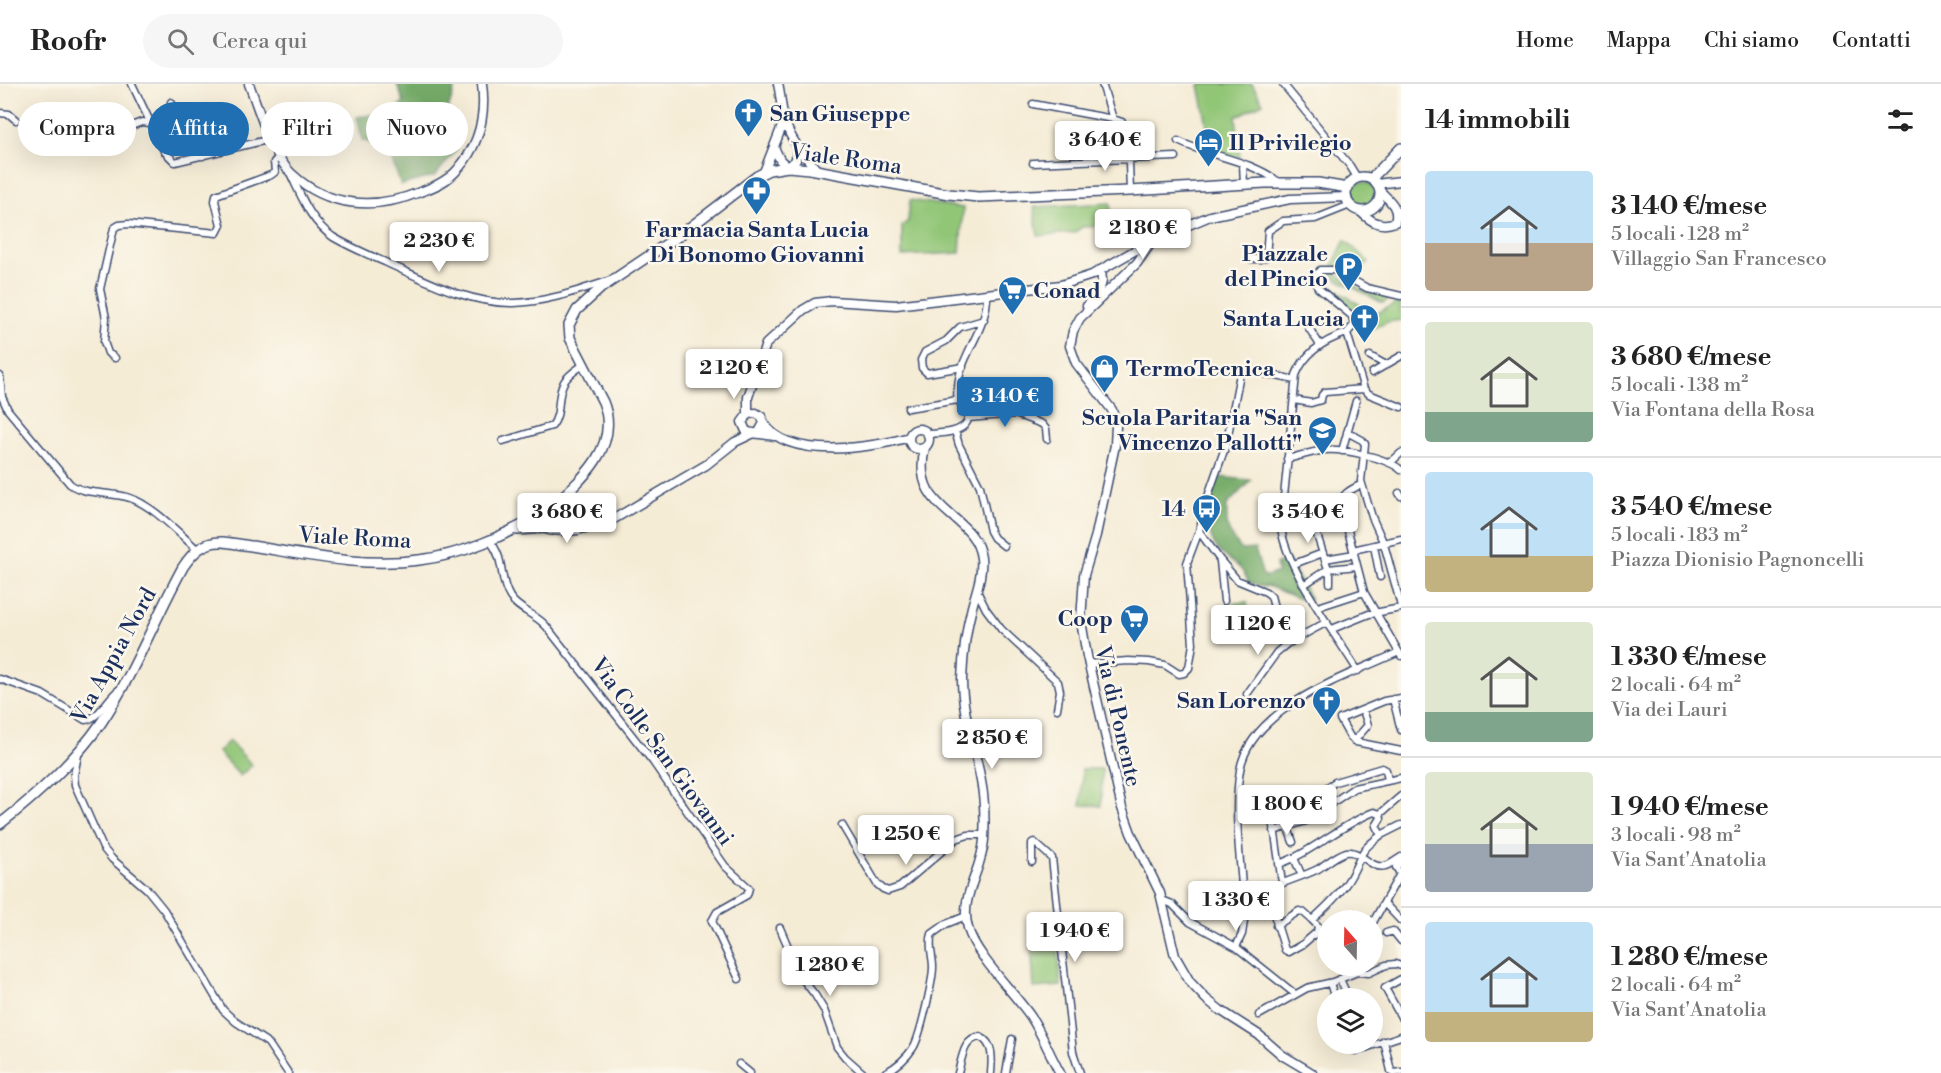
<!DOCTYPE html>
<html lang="it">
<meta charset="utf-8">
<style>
body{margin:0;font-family:"Libre Bodoni",serif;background:#f6f6f6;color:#222;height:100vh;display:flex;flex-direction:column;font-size:22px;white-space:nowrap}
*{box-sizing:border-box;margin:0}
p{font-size:20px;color:#767676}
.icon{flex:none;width:33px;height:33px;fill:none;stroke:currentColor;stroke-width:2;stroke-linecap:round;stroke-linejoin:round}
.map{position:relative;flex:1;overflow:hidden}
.panel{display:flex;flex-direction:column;background:#fff;width:540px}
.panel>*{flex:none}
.banner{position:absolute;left:18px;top:18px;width:570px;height:54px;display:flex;gap:12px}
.needle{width:39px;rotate:340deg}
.fabs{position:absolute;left:1317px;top:826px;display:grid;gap:12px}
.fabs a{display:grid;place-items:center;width:66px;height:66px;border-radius:50%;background:#fff;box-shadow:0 6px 24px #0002;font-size:30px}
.price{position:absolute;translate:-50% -51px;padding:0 14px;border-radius:6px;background:#fff;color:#222;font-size:20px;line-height:39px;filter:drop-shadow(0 2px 3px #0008)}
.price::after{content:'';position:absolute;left:50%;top:36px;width:18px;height:14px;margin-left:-9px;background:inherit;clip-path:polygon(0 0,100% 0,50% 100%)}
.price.current{background:#1f6fb2;color:#fff}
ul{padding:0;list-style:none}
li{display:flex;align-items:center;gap:18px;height:150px;padding:0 24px}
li+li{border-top:2px solid #e0e0e0}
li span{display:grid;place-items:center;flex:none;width:168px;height:120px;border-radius:6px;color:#555}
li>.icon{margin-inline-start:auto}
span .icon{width:72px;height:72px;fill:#fffc;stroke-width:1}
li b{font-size:26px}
h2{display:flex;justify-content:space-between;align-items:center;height:72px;padding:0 24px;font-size:26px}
.pill{padding:0 21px;border-radius:27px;background:#fff;box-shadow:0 6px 24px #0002;font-size:21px;line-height:54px}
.pill.current{background:#1f6fb2;color:#fff}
header{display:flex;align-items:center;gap:36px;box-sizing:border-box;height:84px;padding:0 30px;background:#fff;border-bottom:2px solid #e0e0e0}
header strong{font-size:28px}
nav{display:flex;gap:33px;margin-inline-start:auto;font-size:21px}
.search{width:420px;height:54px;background:#f6f6f6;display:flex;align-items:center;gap:15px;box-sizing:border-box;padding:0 21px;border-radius:33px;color:#767676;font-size:22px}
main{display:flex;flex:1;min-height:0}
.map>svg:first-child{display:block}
.green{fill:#92c677;stroke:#567a6a;stroke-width:1.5}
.forest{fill:#75ab68;stroke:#486d63;stroke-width:1.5}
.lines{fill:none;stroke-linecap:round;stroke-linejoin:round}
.street-tunnel{stroke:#c9c6be;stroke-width:6;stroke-dasharray:6 3;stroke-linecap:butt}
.street-casing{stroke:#3c4b70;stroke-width:9}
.secondary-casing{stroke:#3c4b70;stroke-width:11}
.primary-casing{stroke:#3c4b70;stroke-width:12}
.street{stroke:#fff;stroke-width:6}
.secondary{stroke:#fff;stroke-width:8}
.primary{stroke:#fff;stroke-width:9}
.labels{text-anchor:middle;stroke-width:5;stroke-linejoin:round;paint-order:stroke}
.poi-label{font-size:22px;font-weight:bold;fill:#1b2f5e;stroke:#fbf7ec;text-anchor:end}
.street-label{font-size:22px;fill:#1b2f5e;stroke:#fbf7ec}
</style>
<header>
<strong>Roofr</strong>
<div class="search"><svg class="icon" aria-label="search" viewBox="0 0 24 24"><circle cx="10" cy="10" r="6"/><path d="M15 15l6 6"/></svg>Cerca qui</div>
<nav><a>Home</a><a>Mappa</a><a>Chi siamo</a><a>Contatti</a></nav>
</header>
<main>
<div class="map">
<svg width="1401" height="989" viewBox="0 0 1401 989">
<rect width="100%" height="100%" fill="#fbf7ec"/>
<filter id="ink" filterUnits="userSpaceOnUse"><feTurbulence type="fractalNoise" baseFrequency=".0167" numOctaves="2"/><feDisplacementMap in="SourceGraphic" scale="12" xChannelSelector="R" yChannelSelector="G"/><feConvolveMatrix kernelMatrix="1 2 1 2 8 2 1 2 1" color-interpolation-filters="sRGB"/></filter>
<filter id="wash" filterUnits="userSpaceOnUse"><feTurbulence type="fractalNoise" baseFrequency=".008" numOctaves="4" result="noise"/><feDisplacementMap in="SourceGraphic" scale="24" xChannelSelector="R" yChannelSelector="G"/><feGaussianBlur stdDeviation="1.35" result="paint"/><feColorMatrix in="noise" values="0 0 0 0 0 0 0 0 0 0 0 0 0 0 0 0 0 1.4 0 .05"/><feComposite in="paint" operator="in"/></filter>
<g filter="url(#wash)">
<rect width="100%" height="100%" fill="#f5ecd6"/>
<!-- green -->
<path class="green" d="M1203,0H1252L1263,19L1236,33L1240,74L1212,67L1199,1Z
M1351 110a12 12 0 1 1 24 0a12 12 0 1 1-24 0Z
M910,116L963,124L960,169L902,172V142L908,137Z
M1111,119L1112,141L1082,143L1074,149L1038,152L1034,123Z
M1345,156L1369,178L1355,193L1333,181Z
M1332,187C1345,195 1358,205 1372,209C1379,211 1385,209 1390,214L1383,219L1325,189Z
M1319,195L1359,220L1372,232L1400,217L1401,236L1388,238L1371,245L1367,235L1362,237L1350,222L1322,201Z
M1247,518L1249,551L1229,553L1227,520Z
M229,657L252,681L240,692L218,668Z
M1082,685H1102L1101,722L1081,721Z
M1056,843L1061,902L1034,904L1030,845Z"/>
<!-- forest -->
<path class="forest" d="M397,0H456L448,26L457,65L435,92L401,101L388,66L362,56L357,33L388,29L404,19Z
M1218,393L1251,396L1227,421C1226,443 1227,449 1242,466L1255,465L1262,489L1265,493L1278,488L1276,480L1289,477L1311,515H1299L1268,502L1262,503L1249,499C1240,479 1235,482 1221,469C1201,450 1211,416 1218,393Z"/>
</g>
<g filter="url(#ink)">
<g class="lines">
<!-- street-tunnel -->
<path class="street-tunnel" d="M1356,317L1358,310"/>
<defs>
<path id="street" d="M132,0L164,67L175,78L271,55
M1102,0L1113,35
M1283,0L1350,82L1358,95
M171,18L203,72
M1033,20L1113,35L1122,38L1128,50L1130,107
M0,29L9,30L16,36
M1178,57C1211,73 1248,75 1279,98
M125,59L122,50L123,45L142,38L150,39
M1033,79L1176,73
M1243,80L1244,100
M291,91C302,114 311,138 333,153C350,163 369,171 387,179C427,197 469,220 514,219C547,218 577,207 608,197
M1250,175H1260L1266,173L1268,147L1283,137L1315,135L1350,121
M1301,232L1320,261
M1347,249C1325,256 1305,268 1296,291L1281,443C1285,483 1336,551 1358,587
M1347,249L1354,241L1352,232L1318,204L1315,193L1320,186H1334L1367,204L1401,212
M1347,249L1364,305
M1370,272L1386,281
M115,274L108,269L104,258L106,234L100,205L114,144L119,141L128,140L217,149L221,141L215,117L216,111L271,91L275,88L274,78L279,73
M963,283L927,289L922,284L921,276L925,268L946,257L960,243L984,236
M1372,289L1401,272
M0,292L2,313L8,326L70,400C86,412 111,407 130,414C154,422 178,449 198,466
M1294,316L1311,319L1321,316L1322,311L1325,308L1364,305L1369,310L1401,323
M908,324L958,316
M968,334L1015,330L1042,340L1046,345L1047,355
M955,347L959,361L980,402L990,447L994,454L1004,462
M1347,348L1362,356L1365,360L1361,397L1372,433L1384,460L1401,522
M928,350C939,349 960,350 967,338C971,330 963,324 959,317C957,314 957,308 958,304C959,271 988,246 987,210
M503,357L552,342C562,329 556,312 564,298C568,291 576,286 583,281
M1342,367L1356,317
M1287,375C1299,372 1312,368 1324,366C1342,364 1388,374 1401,386
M1390,379L1401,369
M1362,400C1353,405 1341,409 1341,420L1364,508L1401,572
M1399,409L1401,412
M1199,447L1220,476L1237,496L1266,508L1271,512L1276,531L1291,558
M489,456C506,475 498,494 510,513C518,526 536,530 546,542L653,678L725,782L749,804L747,811L717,828L712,837L739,895
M1374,462L1380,493
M1353,466L1401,455
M1325,475L1354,470
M1220,477L1224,517
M1294,480L1323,469
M1330,499V491L1317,451V444L1320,441L1345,436
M1305,500L1328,485L1357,482
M977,507L986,525L1001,545L1058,598L1060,607L1057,625
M1318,523L1364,508
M1332,545L1369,530L1401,524
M1088,580L1128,577L1149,578L1165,581L1179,590L1184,589L1189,584L1193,560L1187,479L1199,447L1210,406L1226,361L1240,290L1248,286L1295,296
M0,595L42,610L85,636C100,635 107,613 120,605
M1247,610L1277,568L1288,559L1327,538
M1401,614L1384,617L1340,635L1350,653L1356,658L1401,667
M1393,615L1401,646
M1354,657L1368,641L1363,626
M78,671L74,691L75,701L103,764L112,775L147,805L164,826L223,926L236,938L268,959L288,989
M1401,712L1380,730L1381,734L1376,742L1381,751C1375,756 1367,761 1363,768C1358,777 1354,788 1348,797C1338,812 1325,824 1312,836L1318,842L1317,848L1303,860L1289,868L1285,866L1268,811L1270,805C1285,797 1302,793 1318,785C1326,780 1336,771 1346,768C1360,765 1371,786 1385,782C1390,781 1396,776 1401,773
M1272,729L1282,799
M1314,731L1310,719L1311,714L1335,698L1382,684L1386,686L1388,696
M842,741L877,800L883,805L888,807L900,803L956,755L968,751H984
M1288,744L1293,758
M1274,747L1306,737L1354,704L1401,694
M1381,751L1401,741
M1294,774L1302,792
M1032,778V759L1034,758L1052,774L1073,968L1080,989
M1401,778L1396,783L1401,791
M1279,780C1313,768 1340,741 1374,728L1380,730
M1162,816L1172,820L1190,838L1236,863L1295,910
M1385,820L1401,837
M1372,840L1400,790
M1276,842L1299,827L1303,828L1312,836
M780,844L801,893L815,911L824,926L837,963L845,973L863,989
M1386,849L1393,847L1401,857
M1236,863L1242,850L1244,837C1243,788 1232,734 1240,686C1251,623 1347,592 1399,568
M1340,895L1349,915
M1401,895L1385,904L1401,933
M1330,899L1335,915
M1259,931L1307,904L1333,898L1357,888L1369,889L1386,881L1395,880L1401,882
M1384,957L1391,987L1394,989L1401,988
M1349,960L1352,966L1356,967L1401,952
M739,980L750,989
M885,989C896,983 906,975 913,964C920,954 933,896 933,883C933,872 928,861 932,850L946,840L966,832
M958,989C962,975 963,955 980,953C994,959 992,976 991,989
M1006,989L1012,955"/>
<path id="secondary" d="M249,0C259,26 272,72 292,90C328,124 376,126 420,108C434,103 448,97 458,85C479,61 486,31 482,0
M778,0C781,12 781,26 785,38C791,57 804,71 817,86
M774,63L780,76L788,83L796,76L797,63
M764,88L784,37
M1376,100L1401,97
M1380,107C1389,116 1400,124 1395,138
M1360,127C1370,137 1380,144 1395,138
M1153,156L1137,179L1080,234L1073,247L1070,262L1076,279L1112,326L1116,342L1115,361L1096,451L1084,491L1081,537L1087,572L1122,724L1131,749L1160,809L1175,872L1190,898L1206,915L1220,926L1259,951L1282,971L1312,989
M1087,222C1094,208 1107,204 1100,186
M748,330V313L766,260L803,226L815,219L832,217L896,221L1061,201L1092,191L1153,156L1210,132L1290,115L1347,113
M764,339C787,377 874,364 909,353
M909 355a10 10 0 1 1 20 0a10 10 0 1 1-20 0Z
M759,348L764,339L762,333L756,329L748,330L742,338L746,347C751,350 766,350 774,352
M925,364C909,428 975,428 981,474C983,490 976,508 972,523C966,546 963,571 962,595C962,630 975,663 981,697C985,717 985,737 984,756C982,787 959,813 968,844C975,871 1014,908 1031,933C1042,950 1050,971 1060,989
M560,437L581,445L607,439L706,381L735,358L752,350
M551,446L566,447L578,446"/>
<path id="primary" d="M1346 110a17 17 0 1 1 34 0a17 17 0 1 1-34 0Z
M1371,95L1401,64
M545,428C577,400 622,365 603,318L570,254L569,241L577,226L601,204L680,151L757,92L769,86L788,83L810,85L949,110L978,113L1130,107L1265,99H1318L1348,104
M517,446L544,444L551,446L557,443L565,412
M0,740C37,711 75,677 101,639C134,590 155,534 183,483C193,468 204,457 223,458C288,466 354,485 419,476C463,471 505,451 543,430"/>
</defs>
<!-- street casing -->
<use href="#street" class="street-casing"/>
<!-- secondary casing -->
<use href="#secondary" class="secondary-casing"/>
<!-- primary casing -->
<use href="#primary" class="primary-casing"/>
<!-- street -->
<use href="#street" class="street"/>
<!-- secondary -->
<use href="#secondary" class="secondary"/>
<!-- primary -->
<use href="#primary" class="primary"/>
</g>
</g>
<!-- icons -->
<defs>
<symbol id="church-pin" viewBox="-11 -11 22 30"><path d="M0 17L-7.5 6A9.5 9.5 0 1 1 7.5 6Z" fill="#1f6fb2" stroke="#fbf7ec"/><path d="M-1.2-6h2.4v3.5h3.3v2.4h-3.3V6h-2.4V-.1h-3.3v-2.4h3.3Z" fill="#fff"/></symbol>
<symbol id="hotel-pin" viewBox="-11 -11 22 30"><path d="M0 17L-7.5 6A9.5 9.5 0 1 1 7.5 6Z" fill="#1f6fb2" stroke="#fbf7ec"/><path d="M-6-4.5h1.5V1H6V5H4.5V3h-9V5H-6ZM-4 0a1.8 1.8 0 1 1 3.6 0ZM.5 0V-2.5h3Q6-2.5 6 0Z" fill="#fff"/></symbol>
<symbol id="pharmacy-pin" viewBox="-11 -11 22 30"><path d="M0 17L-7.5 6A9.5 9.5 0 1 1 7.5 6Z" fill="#1f6fb2" stroke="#fbf7ec"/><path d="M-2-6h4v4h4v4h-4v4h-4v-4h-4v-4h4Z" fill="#fff"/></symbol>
<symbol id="parking-pin" viewBox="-11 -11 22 30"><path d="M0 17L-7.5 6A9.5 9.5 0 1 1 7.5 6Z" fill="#1f6fb2" stroke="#fbf7ec"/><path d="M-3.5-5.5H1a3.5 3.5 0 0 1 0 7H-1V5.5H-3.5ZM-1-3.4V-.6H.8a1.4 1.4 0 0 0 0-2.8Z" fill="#fff"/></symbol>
<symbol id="supermarket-pin" viewBox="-11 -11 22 30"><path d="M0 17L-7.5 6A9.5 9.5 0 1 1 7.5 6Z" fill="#1f6fb2" stroke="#fbf7ec"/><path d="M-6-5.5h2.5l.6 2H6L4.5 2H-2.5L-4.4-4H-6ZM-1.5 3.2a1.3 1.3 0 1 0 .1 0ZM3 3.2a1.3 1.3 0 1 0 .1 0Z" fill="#fff"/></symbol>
<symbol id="shop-pin" viewBox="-11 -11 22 30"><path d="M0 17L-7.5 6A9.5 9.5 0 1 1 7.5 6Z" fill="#1f6fb2" stroke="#fbf7ec"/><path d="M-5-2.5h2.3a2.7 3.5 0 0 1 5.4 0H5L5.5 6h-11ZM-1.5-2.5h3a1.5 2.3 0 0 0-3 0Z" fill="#fff"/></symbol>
<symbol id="school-pin" viewBox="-11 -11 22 30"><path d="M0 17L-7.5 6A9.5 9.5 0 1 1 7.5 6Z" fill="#1f6fb2" stroke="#fbf7ec"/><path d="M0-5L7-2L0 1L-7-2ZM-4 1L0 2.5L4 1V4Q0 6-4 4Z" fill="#fff"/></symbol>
<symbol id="bus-pin" viewBox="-11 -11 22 30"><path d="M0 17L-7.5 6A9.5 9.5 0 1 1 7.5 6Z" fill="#1f6fb2" stroke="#fbf7ec"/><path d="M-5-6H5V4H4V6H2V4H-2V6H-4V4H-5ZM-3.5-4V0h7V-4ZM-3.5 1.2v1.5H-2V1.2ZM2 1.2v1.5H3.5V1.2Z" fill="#fff"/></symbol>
</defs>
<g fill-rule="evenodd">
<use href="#church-pin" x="732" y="12" width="33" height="45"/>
<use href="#hotel-pin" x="1192" y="42" width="33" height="45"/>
<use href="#pharmacy-pin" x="740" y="90" width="33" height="45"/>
<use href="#parking-pin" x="1332" y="166" width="33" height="45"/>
<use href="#supermarket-pin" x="996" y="190" width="33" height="45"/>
<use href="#church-pin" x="1348" y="218" width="33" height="45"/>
<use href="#shop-pin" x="1088" y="268" width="33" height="45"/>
<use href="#school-pin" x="1306" y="330" width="33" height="45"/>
<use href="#bus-pin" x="1190" y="408" width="33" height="45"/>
<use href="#supermarket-pin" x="1118" y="518" width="33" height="45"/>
<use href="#church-pin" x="1310" y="600" width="33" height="45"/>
</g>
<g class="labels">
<!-- poi labels -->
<g class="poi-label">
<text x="770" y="37" text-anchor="start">San Giuseppe</text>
<text x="1229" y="66" text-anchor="start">Il Privilegio</text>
<text x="757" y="153" text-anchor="middle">Farmacia Santa Lucia<tspan x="757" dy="25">Di Bonomo Giovanni</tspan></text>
<text x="1328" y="177">Piazzale<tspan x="1328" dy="25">del Pincio</tspan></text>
<text x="1033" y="214" text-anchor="start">Conad</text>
<text x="1344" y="242">Santa Lucia</text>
<text x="1126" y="292" text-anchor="start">TermoTecnica</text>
<text x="1302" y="341">Scuola Paritaria "San<tspan x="1302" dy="25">Vincenzo Pallotti"</tspan></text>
<text x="1186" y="432">14</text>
<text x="1113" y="542">Coop</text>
<text x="1306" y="624">San Lorenzo</text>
</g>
<!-- street labels -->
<g class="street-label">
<text transform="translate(846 74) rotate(8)" y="8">Viale Roma</text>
<text transform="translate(355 453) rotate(3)" y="8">Viale Roma</text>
<text transform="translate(113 571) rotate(-61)" y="8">Via Appia Nord</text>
<text transform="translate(1119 632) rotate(77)" y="8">Via di Ponente</text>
<text transform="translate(663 667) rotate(54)" y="8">Via Colle San Giovanni</text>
</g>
</g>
</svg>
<div class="fabs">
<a><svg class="needle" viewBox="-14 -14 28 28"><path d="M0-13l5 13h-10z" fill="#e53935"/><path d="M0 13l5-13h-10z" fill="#767676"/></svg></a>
<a><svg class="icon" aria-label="layers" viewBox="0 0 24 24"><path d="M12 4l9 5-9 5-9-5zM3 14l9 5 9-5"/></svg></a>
</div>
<b class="price" style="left:1105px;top:88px">3 640 €</b>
<b class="price" style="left:1143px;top:176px">2 180 €</b>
<b class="price" style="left:439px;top:189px">2 230 €</b>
<b class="price" style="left:734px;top:316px">2 120 €</b>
<b class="price current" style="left:1005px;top:344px">3 140 €</b>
<b class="price" style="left:567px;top:460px">3 680 €</b>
<b class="price" style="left:1308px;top:460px">3 540 €</b>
<b class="price" style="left:1258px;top:572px">1 120 €</b>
<b class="price" style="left:992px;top:686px">2 850 €</b>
<b class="price" style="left:1287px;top:752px">1 800 €</b>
<b class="price" style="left:906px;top:782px">1 250 €</b>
<b class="price" style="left:1236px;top:848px">1 330 €</b>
<b class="price" style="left:1075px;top:879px">1 940 €</b>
<b class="price" style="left:830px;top:913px">1 280 €</b>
<div class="banner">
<a class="pill">Compra</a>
<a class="pill current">Affitta</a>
<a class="pill">Filtri</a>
<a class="pill">Nuovo</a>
</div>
</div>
<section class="panel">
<h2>14 immobili<svg class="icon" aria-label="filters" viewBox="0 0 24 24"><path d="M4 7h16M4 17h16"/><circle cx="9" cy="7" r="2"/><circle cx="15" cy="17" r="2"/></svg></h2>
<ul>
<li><span style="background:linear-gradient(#bfe0f5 60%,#b9a48a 0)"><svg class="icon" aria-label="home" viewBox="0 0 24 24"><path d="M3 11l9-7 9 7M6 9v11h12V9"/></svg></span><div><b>3 140 €/mese</b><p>5 locali · 128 m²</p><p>Villaggio San Francesco</p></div></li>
<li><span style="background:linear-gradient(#dfe7d0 75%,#7fa58c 0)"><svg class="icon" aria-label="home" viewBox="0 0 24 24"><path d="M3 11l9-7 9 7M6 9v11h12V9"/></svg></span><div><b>3 680 €/mese</b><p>5 locali · 138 m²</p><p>Via Fontana della Rosa</p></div></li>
<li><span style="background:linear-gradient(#bfe0f5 70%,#c2b280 0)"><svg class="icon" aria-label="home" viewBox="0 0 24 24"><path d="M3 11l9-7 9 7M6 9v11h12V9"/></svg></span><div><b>3 540 €/mese</b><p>5 locali · 183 m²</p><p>Piazza Dionisio Pagnoncelli</p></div></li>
<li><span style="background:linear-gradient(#dfe7d0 75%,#7fa58c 0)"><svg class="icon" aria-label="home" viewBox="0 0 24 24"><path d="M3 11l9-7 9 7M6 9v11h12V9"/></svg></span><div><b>1 330 €/mese</b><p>2 locali · 64 m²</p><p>Via dei Lauri</p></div></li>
<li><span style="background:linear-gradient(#dfe7d0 60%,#9aa5b1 0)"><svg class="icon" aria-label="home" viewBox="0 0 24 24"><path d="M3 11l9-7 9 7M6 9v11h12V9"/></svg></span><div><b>1 940 €/mese</b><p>3 locali · 98 m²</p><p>Via Sant'Anatolia</p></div></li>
<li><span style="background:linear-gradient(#bfe0f5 75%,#c2b280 0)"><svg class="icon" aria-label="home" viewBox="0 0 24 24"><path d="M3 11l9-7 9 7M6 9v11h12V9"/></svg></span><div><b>1 280 €/mese</b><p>2 locali · 64 m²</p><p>Via Sant'Anatolia</p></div></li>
</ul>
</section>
</main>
